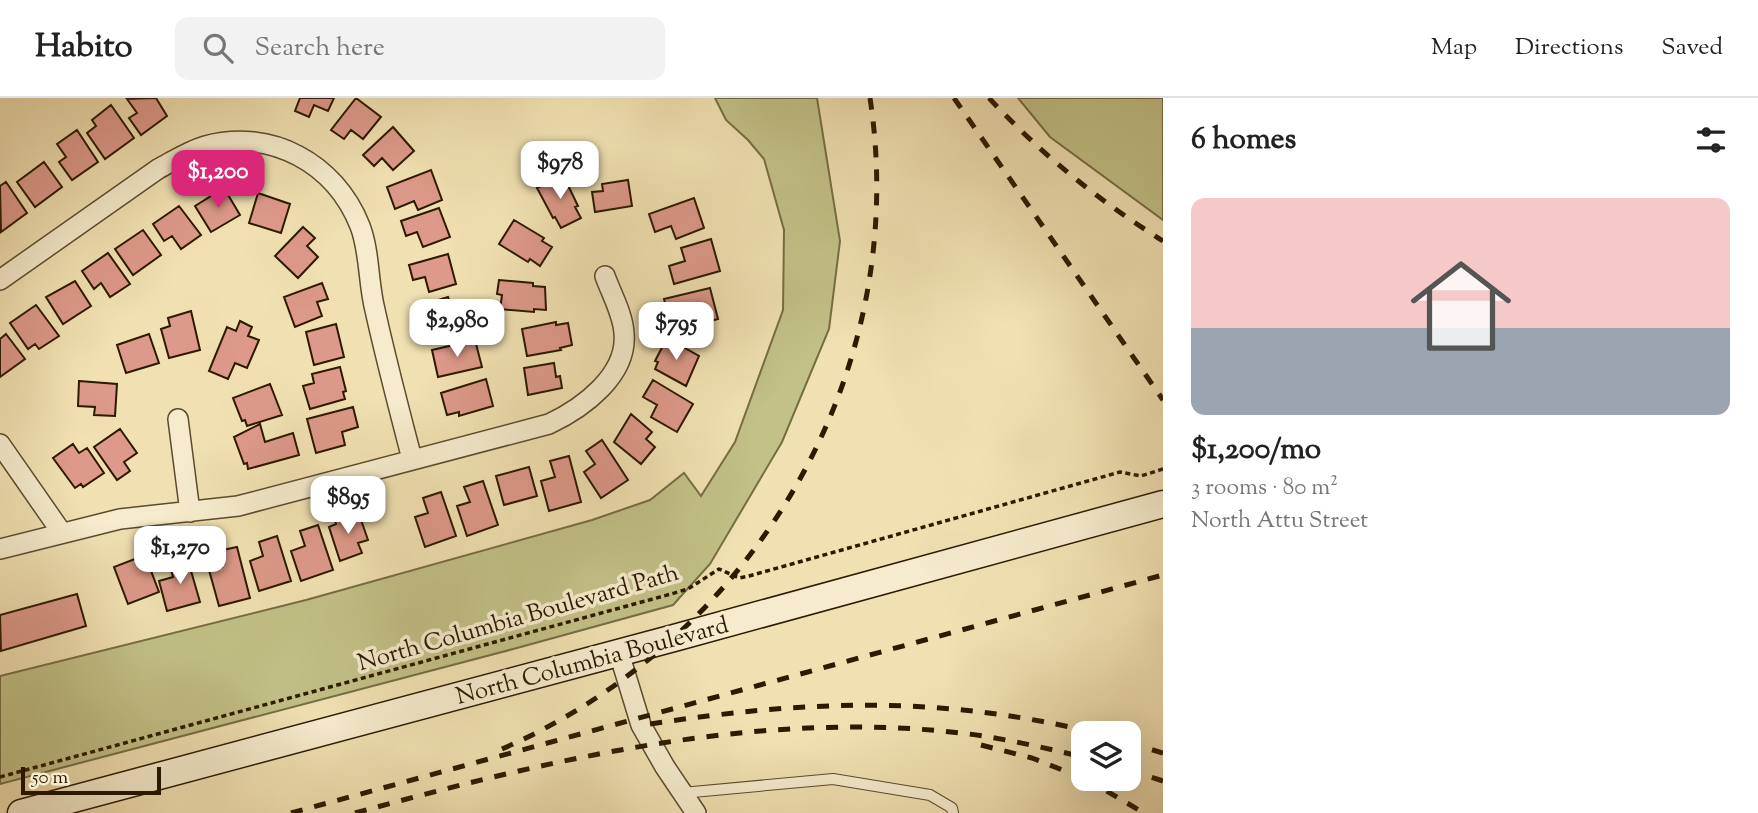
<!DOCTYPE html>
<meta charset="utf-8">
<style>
body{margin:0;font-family:"Sorts Mill Goudy",serif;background:#f2f2f2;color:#222;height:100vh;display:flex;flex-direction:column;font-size:26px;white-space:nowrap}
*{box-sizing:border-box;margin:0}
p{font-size:23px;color:#767676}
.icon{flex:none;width:38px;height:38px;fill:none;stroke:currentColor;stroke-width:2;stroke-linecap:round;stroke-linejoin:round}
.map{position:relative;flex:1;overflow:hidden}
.side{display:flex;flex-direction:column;background:#fff;width:595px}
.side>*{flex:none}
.buttons{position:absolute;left:1071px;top:623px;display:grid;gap:14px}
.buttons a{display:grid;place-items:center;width:70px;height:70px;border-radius:14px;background:#fff;box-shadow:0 7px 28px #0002;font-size:35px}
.scale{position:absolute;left:21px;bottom:18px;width:140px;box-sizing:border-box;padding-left:7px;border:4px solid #2c1900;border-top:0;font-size:19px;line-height:24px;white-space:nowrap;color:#2c1900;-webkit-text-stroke:5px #f6eccd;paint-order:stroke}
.price{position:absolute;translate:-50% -60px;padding:0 16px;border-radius:14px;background:#fff;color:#222;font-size:23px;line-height:46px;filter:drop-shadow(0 2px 4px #0008)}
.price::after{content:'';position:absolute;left:50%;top:42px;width:21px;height:16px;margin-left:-10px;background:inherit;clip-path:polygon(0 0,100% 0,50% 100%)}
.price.on{background:#db2777;color:#fff}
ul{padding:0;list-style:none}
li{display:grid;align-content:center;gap:14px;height:371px;padding:0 28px}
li+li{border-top:2px solid #e0e0e0}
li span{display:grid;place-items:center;height:217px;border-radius:14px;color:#555}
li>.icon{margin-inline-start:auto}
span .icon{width:126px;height:126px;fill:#fffc;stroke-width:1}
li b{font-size:30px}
h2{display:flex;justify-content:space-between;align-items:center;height:84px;padding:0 28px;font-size:30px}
header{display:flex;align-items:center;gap:42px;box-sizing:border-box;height:98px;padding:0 35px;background:#fff;border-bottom:2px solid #e0e0e0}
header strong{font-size:33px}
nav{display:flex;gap:38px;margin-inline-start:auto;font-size:24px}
.search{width:490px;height:63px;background:#f2f2f2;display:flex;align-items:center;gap:18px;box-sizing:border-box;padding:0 24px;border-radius:14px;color:#767676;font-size:26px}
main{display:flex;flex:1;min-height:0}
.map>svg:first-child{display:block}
.green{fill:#c2c187;stroke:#776d44;stroke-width:2}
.building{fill:#dd9989;stroke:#2c1900;stroke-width:2}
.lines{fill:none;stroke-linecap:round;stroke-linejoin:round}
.service-casing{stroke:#5d4b2c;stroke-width:12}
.minor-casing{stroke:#5d4b2c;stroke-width:22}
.secondary-casing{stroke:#2c1900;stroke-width:29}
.path{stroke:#2c1900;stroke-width:3.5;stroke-dasharray:5 3.5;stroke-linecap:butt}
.service{stroke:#f6eccd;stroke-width:10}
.minor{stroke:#f6eccd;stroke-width:19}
.secondary{stroke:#f6eccd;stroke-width:26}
.rail{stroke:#2c1900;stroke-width:5;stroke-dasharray:12 12;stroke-linecap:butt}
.labels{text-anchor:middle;stroke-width:7;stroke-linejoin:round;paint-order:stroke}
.street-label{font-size:24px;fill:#2c1900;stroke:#f6eccd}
</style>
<header>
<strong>Habito</strong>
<div class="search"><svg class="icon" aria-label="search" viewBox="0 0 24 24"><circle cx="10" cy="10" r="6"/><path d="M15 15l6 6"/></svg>Search here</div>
<nav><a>Map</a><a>Directions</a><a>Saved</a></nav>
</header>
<main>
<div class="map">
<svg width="1163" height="715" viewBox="0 0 1163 715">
<rect width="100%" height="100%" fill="#f1e1b2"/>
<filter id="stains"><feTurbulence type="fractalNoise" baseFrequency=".00286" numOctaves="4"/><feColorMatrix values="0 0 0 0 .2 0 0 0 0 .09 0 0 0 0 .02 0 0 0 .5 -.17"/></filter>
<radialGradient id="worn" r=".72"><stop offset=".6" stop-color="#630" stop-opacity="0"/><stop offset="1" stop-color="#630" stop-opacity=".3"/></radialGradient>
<!-- green -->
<path class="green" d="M715,0H817L840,143L829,231L782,344L710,466L673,507L517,550L0,686V578L306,502L592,422L650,402L684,375L701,398L735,344L783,212L784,132L764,61L748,42L726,22Z
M1018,0H1163V122L1050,39Z"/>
<!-- building -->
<path class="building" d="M156,0L167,18L141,37L129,20L137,15L127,1Z
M300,0H334L328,13L314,7L309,19L295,13Z
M356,0L381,19L363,41L351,32L344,41L331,32Z
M111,7L134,40L105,61L87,35L96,28L92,22Z
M393,29L414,53L393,72L382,60L374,68L363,57Z
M77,32L98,64L72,82L59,64L66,59L57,46Z
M44,64L62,89L35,109L17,84Z
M431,72L442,102L418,112L414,103L395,111L387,89Z
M563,77L578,108L575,109L581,120L561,130L555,119L553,120L537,90Z
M628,82L632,108L595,114L592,94L603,93L602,86Z
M6,84L27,115L1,134L0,88Z
M224,90L240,117L211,134L195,108Z
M258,95L290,106L281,135L249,125Z
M694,100L704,130L676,141L671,128L655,134L649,116Z
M179,108L201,137L181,151L172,138L164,143L153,126Z
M439,110L450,139L423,149L417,134L406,138L401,123Z
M514,122L544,140L542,143L552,149L540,168L530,161L528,164L499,146Z
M303,129L315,140L307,148L318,159L298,180L275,158Z
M143,132L161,157L133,177L115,151Z
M711,141L720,173L674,186L669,168L685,163L681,150Z
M108,155L130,186L110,199L101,185L94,191L82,173Z
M448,156L456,186L429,194L425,179L413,182L409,167Z
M499,182L533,185V188L545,189L546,212L534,211V214L500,211L502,197L497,196Z
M75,183L91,208L63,226L46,199Z
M322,185L328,201L317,204L322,218L295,229L284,199Z
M710,190L718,221L688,229L684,215L669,219L664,201Z
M448,199L458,232L428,241L419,208Z
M36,207L59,238L39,251L35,246L28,251L10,225Z
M191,213L200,252L169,260L161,231L170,228L168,220Z
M240,223L252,229L248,238L259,242L247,270L235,265L228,281L209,273L227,229L236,233Z
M556,224V227L568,225L572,247L560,250L561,252L527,258L522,231Z
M336,226L344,259L314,267L306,234Z
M6,236L25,261L0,279V241Z
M149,236L159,265L126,275L117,247Z
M667,240L699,258L686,288L655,271L658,264L655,263Z
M475,242L482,269L438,279L432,252Z
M554,265L556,279L560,278L562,290L528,297L524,270Z
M340,269L346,293L343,294L345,301L310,311L303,288L314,285L312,276Z
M486,281L493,308L459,318V314L447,317L441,295Z
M653,282L693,306L677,334L651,319L657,307L643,299Z
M79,283L117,286L115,318L94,317L95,309L78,308Z
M270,286L282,317L247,328L245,322L242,323L233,300Z
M353,309L358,329L342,334L345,347L316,355L307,321Z
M631,316L652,334L646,341L655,349L641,366L614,344Z
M260,326L265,344L293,335L299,357L248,371L247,365L244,366L234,339Z
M120,331L137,355L124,364L130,373L117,382L94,349Z
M602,342L628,382L601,400L584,374L595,366L586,353Z
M73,346L79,355L87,350L104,375L83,389L81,386L75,390L53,360Z
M569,358L581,404L549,413L541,383L555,379L550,363Z
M529,369L537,398L504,407L496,378Z
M483,383L498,427L467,438L457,408L470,404L464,389Z
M441,394L456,438L425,449L415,419L428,415L423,400Z
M359,416L368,442L358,445L362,455L340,463L329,429L336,426L335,423Z
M318,427L333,472L301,483L291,453L305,448L300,433Z
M277,438L291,483L259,493L250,463L263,458L259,444Z
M237,449L250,500L219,508L209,472L222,469L218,453Z
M145,457L159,494L128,506L114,469Z
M187,459L200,504L167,513L159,483L173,479L169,464Z
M77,496L86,528L1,553L0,517Z"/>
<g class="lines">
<defs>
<path id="service" d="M682,695L833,681L930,697L952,710L953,715"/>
<path id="minor" d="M0,182L158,71C173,63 188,53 205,48C271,30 335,65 360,128C370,154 368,185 375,212C386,262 399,311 412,361
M178,321L190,414
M0,346L62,435
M0,451L120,421L238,408L549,326C583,310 628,277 624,235C623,216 611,195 605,178
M619,555L641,627L665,669L696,715"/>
<path id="secondary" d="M21,715L674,540L1163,406"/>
</defs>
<!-- service casing -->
<use href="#service" class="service-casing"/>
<!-- minor casing -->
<use href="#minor" class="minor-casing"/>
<!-- secondary casing -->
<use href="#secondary" class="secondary-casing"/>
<!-- path -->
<path class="path" d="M0,679L671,496L688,491L719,471L739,480L749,478L1120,374L1141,378L1163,371"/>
<!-- service -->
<use href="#service" class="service"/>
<!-- minor -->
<use href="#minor" class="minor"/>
<!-- secondary -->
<use href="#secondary" class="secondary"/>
<!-- rail -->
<path class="rail" d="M954,0L1163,302
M989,0C1040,55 1099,103 1163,143
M650,626C809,602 939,597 1096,635
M1129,645L1163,655
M981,647L1032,660L1083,680
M502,651C754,541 912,275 870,0
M1129,672L1163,683
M1086,681L1144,715
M291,715L1163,477
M355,715C552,661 763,610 969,636C1007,641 1045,650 1083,659"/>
</g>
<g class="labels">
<!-- street labels -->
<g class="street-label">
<text transform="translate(518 519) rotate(-16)" y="8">North Columbia Boulevard Path</text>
<text transform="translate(592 562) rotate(-15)" y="8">North Columbia Boulevard</text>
</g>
</g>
<rect width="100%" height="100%" filter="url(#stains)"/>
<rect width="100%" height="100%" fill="url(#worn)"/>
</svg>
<div class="buttons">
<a><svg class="icon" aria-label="layers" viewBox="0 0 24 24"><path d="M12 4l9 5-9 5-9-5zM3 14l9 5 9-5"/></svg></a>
</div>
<div class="scale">50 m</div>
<b class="price" style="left:560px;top:103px">$978</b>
<b class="price on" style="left:218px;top:112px">$1,200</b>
<b class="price" style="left:457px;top:261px">$2,980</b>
<b class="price" style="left:676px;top:264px">$795</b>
<b class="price" style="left:348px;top:438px">$895</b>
<b class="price" style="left:180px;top:488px">$1,270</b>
</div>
<section class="side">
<h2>6 homes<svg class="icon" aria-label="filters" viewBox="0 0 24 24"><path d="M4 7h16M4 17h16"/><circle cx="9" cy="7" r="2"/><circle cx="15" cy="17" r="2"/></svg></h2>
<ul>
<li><span style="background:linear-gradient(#f6c9c9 60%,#9aa5b1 0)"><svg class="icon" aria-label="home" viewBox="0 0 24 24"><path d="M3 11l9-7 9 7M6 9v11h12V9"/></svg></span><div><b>$1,200/mo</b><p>3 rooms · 80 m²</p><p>North Attu Street</p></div></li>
</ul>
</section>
</main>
